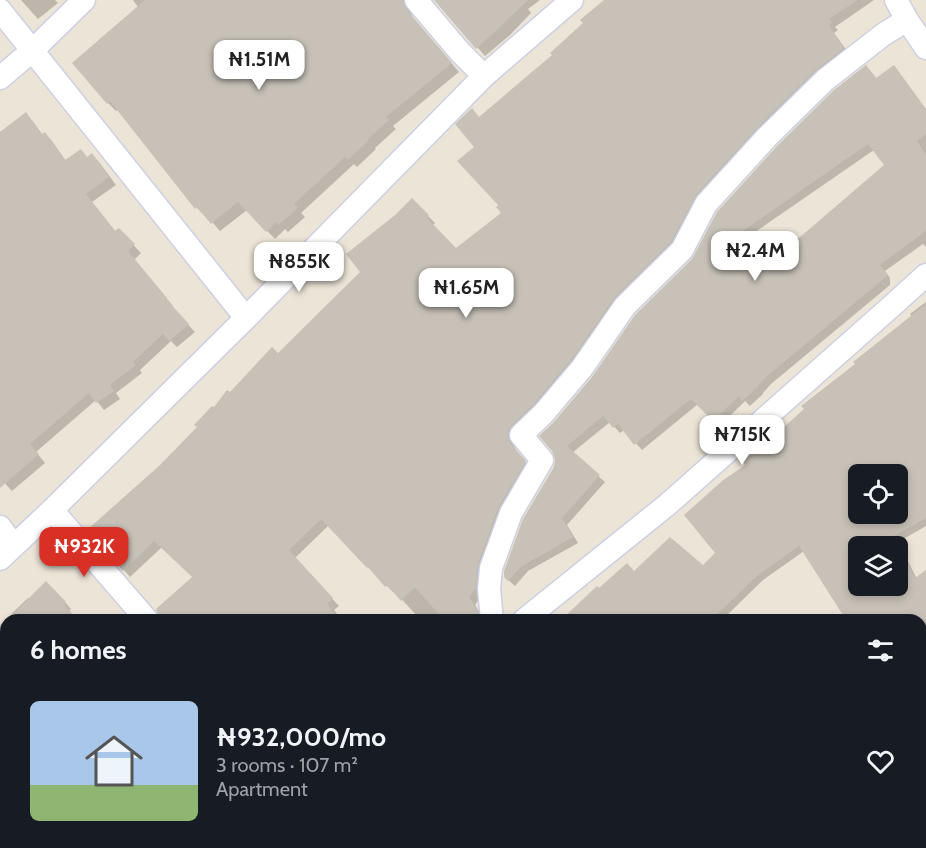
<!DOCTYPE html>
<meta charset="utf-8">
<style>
body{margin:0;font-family:Cabin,sans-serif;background:#20242c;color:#f1f3f6;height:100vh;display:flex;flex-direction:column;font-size:22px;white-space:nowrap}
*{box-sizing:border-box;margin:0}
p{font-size:20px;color:#9ea1a6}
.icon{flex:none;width:33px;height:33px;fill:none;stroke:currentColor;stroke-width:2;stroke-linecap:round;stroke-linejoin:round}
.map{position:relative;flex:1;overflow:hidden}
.details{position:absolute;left:0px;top:614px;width:927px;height:236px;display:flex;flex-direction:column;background:#171b24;border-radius:18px 18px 0 0;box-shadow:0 3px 9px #0003}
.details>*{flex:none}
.buttons{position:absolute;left:848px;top:464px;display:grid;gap:12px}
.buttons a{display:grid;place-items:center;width:60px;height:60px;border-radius:9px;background:#171b24;box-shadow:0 3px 9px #0003;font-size:30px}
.price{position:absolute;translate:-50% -51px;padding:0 14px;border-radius:12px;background:#fff;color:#222;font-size:20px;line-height:39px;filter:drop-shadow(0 2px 3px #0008)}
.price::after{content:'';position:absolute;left:50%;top:36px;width:18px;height:14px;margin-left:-9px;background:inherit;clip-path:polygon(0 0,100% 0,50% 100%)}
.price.active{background:#d93025;color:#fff}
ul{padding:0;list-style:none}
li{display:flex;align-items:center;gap:18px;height:150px;padding:0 30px}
li span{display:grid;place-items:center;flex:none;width:168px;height:120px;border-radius:9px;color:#555}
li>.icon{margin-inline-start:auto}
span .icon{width:72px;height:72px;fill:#fffc;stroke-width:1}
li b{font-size:26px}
h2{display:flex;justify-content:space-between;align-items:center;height:72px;padding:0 30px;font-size:26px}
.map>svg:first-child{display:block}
.shadow{fill:#0003;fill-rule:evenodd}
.building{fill:#c7c1b7;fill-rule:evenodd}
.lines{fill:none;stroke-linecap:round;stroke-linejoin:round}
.minor-casing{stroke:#ccd0e3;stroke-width:25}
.minor{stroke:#fff;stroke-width:22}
</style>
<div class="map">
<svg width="926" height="848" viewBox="0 0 926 848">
<rect width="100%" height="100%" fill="#ece4d7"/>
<!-- shadow -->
<path class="shadow" d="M21,0H55L58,3L38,19Z
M133,0H414L411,5L410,11L413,18L459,72L393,126L396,129L375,148L376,149L357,167L354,164L301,213L305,217L288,232L285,229L275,239L247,210L220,231L206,215L205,216L197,208L119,109L116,111L108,103L138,7Z
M436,0H540L528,9L531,13L510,35L485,56Z
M606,0H874L835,27L838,30L834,33L850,55L678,249L514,439V446L517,452L531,469L482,595L475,605L484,619L415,620L418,617L394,591L393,592L368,567L329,525L295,558L339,606L334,610L342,620H179L194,577L162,547L130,577L124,570L161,466L214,409L230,394L278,355L362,272L396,217L412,200L435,223L433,225L456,250L504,213L476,148L480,119L554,55Z
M872,73L877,79L926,109V247L923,244L885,271L890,278V285L771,384L763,393V394L750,406L745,401L720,426L698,404L642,450L624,430L620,433L610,422L572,453L605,482L567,525L578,543L528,571L515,586L505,577L555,467L557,459L554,424L693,260ZM874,150L886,165L758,275L735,246Z
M33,122L43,135L45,134L52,141L66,161L88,158L92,155L99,162L116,185L92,202L116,232L119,230L141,253L134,260L173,306L172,307L195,332L177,347L171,341L140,370L142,373L116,393L120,399L104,410L96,400L36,452L45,463L12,491L0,478V134Z
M926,302V526L898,542L917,579L926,572V848H380L376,843H921V620H834L845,616L804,551L763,580L722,620H605L599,590L634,573L703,567L717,553L747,465L764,447L912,317L910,314ZM858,474H897V513H858ZM858,546H897V585H858Z
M53,589L71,609L69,611L76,620H6V843H57L52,848H0V625L28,598L30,599Z
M81,843H248L243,848H80Z
M267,843H280L276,848H272Z"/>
<!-- building -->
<path class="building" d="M145,0H403L406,9L452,63L386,117L389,120L368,139L369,140L348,160L345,157L294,204L298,208L278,225L276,222L266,232L238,202L211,224L197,207L195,209L110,101L107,104L72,63Z
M434,0H528L501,26L476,49Z
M604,0H858L829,19L832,23L829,25L844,48L816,70L758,127L696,195L671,242L615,297L571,360L533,405L512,425L508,430V437L510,443L526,461L498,508L478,564L476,588L469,597L478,611V620H444L415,587L401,601L387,585L385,587L368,567L367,568L321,519L289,550L333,598L327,604L340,620H160L156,609L192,577L154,541L123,571L87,530L160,465L197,427L194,425L212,406L214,407L227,390L230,392L272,347L278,353L360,272L346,254L395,215L412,198L429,215L427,218L456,248L501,213L496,207L498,205L457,161L474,147L455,124L472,108L479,117L552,55L550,53L583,23L580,20Z
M866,65L876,78L894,65L926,109V134L917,141L926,155V231L880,265L888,275L765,378L758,386V387L742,401L739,396L713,421L691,399L634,445L618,424L613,428L603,416L567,446L600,475L562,518L573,537L522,566L508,581L504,577V571L523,519L554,467L555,460L552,451L539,436L553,423L592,377L635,315L692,259L717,212L777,146L834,90ZM868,144L884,165L757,274L730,240Z
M26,112L42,134L45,132L65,160L81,149L87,157L92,153L109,177L86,194L115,231L119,228L135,244L128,251L167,298L166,299L189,324L169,341L163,334L133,362L136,365L110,385L114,391L96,403L89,393L30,444L39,454L0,488V132Z
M926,304V518L894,536L915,578L926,570V620H846L799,546L758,575L711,620H561L597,586L599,588L627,563L634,571L670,537L703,565L715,553L684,515L722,481L745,465L742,461L763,446L804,409L801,406L855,364L853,362ZM858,474H897V513H858ZM858,546H897V585H858Z
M46,581L66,602L64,604L77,620H7Z"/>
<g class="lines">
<defs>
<path id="minor" d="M416,0L460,52L484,76
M896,0L907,20L926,48
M0,10L246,318
M0,78L33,50L84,0
M52,510L147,620
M0,527L14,546
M0,559L52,510L246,318L484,76L572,0
M492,620L489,589L491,568L511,513L542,460L521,435L543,414L582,368L625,306L682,250L706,204L767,137L825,80L884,34L907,20
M524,620L667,505L894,304L926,275
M332,843L336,848
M58,848L66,843
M287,848L291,843"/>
</defs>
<!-- minor casing -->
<use href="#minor" class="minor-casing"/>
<!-- minor -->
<use href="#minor" class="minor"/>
</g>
</svg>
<div class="buttons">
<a><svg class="icon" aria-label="locate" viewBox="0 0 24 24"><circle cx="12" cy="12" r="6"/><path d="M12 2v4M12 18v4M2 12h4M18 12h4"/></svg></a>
<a><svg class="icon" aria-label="layers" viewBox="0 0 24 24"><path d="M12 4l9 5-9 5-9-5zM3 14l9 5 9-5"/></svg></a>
</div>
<b class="price" style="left:259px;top:91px">₦1.51M</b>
<b class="price" style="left:755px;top:282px">₦2.4M</b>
<b class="price" style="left:299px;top:293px">₦855K</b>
<b class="price" style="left:466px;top:319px">₦1.65M</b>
<b class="price" style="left:742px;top:466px">₦715K</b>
<b class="price active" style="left:84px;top:578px">₦932K</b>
<section class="details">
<h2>6 homes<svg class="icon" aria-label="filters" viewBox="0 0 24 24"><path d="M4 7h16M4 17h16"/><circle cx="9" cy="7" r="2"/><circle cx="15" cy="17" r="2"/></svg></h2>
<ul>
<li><span style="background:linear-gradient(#a9c7e8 70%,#8fb573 0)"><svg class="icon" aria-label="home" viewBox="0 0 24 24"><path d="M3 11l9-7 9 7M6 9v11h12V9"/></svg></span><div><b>₦932,000/mo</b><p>3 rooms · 107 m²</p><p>Apartment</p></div><svg class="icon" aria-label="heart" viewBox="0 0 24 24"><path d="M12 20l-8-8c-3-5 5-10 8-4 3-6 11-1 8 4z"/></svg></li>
</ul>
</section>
</div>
